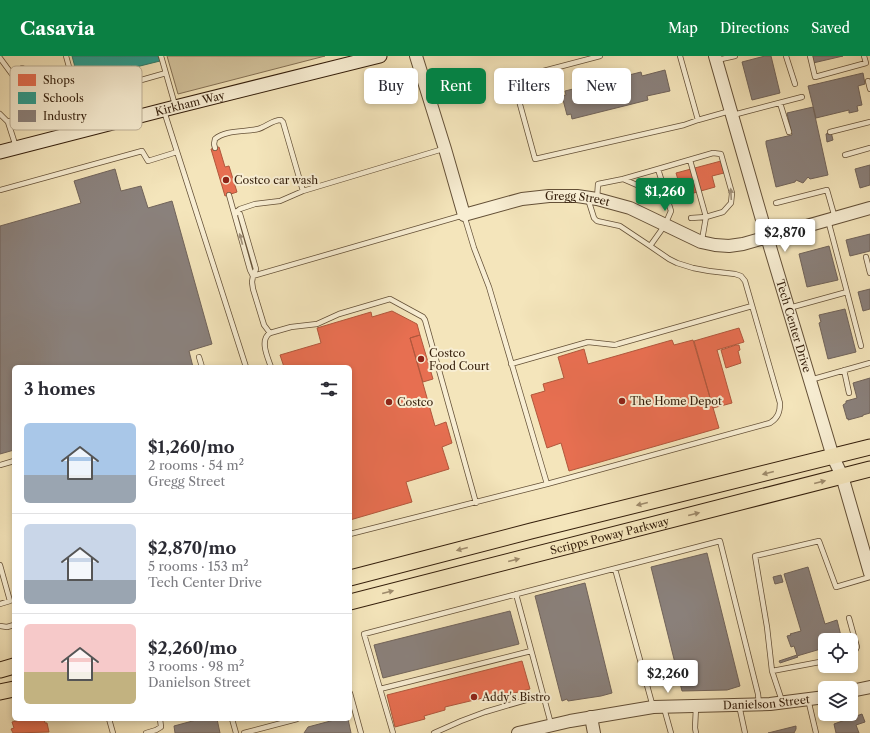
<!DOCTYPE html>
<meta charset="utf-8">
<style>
body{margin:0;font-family:"Libre Caslon Text",serif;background:#f2f2f3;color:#2b2b33;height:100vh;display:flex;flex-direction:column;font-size:15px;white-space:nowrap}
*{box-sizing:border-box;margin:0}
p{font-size:13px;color:#7c7c81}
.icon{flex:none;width:22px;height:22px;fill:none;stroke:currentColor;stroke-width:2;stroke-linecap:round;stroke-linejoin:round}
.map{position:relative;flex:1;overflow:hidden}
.drawer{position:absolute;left:12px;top:309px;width:340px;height:356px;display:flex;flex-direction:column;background:#fff;border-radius:6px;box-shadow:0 2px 6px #0003}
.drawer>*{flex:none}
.top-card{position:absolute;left:364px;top:12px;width:380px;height:36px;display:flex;gap:8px}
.buttons{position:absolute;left:818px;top:577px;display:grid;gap:8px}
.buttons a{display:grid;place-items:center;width:40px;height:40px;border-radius:6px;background:#fff;box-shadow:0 2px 6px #0003;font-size:20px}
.price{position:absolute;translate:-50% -34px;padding:0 9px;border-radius:4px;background:#fff;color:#222;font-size:13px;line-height:26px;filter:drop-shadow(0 1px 2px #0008)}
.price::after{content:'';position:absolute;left:50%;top:24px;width:12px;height:9px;margin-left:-6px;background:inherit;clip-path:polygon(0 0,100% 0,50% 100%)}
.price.active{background:#0b8043;color:#fff}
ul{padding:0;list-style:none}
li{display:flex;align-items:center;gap:12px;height:100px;padding:0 12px}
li+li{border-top:1px solid #e1e1e2}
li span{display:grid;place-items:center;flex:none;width:112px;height:80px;border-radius:6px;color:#555}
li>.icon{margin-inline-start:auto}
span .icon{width:48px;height:48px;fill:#fffc;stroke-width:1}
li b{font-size:17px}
h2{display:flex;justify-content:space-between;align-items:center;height:48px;padding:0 12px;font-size:17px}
.chip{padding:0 14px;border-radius:6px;background:#fff;box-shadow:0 2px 6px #0003;font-size:14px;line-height:36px}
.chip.active{background:#0b8043;color:#fff}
header{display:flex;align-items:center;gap:24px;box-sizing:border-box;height:56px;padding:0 20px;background:#0b8043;color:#fff}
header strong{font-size:19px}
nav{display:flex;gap:22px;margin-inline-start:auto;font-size:14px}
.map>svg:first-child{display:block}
.green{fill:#d3c39d;stroke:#847054}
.shops{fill:#e76f51;stroke:#b1573c}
.schools{fill:#2a9d8f;stroke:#2d7767}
.industry{fill:#8a817c;stroke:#70635a}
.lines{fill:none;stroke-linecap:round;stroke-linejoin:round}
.service-casing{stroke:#645037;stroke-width:6}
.tertiary-casing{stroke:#645037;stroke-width:14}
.secondary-casing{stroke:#341e0b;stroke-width:15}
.primary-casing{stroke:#341e0b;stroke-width:17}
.service{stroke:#f8eed3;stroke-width:4.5}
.tertiary{stroke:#f8eed3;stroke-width:12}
.secondary{stroke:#f8eed3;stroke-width:13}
.primary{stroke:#f4e5bb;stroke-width:15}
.oneway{fill:#a09079}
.oneway2{fill:#9e8b6c}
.poi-dot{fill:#8f2418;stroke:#f8eed3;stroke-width:1.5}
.labels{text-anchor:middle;stroke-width:4;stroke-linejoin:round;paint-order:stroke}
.street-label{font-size:11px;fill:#341e0b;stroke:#f8eed3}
.poi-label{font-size:11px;fill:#341e0b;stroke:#f8eed3;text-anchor:start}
.key{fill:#f8eed3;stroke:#bdb097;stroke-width:1}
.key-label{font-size:11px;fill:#341e0b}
</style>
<header>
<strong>Casavia</strong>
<nav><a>Map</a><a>Directions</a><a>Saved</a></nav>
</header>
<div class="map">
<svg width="870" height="677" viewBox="0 0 870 677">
<rect width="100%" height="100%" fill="#f4e5bb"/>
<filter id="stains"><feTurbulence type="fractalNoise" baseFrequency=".005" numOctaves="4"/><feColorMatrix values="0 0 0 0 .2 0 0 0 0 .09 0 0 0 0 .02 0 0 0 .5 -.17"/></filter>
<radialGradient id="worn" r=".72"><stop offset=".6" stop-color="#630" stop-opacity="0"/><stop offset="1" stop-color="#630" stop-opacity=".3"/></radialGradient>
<!-- green -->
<path class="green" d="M167,0H325L178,38Z"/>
<!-- shops -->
<path class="shops" d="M219,91L225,111L229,110L237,136L225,140L211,93Z
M721,105L724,117L712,120L715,131L683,140L676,117Z
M392,255L417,268L420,279L410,282L435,370L446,366L452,387L442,391L449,413L406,426L412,446L350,464V311H284L280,299L321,287L317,272L371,256L372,261Z
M739,272L744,286L717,294L732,347L713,352L694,285Z
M420,279L433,323L423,326L410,282Z
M672,284L674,289L693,284L719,372L569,415L561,387L547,392L531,339L545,335L543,328L564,322L558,301L584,293L588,308Z
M736,289H739L740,294L738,295L741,307L726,312L721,294Z
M522,605L530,633L487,644V641L445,651V654L424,660L425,663L395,671L387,639Z
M19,663H44L45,667H47L49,676L13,677L11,673L14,672L12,666L20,664Z"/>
<!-- schools -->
<path class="schools" d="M72,0H158L160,5L132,12V10L129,11V13L127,14L126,19L121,22H117L112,18L109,19L108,17H106V19L79,26Z"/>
<!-- industry -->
<path class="industry" d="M765,0H771L780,37L752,44L742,6Z
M812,0H843L813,7Z
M665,14L670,35L647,40L648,44L572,63L571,58L567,59L562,40L566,39L565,35L641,16L642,20Z
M863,17L865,28L858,30L862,49L857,50L858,55L849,57V54L816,62L808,30Z
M813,51L828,119L810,123L808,121L803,127L796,124L795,126L776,131L766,88V85L792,79L787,57Z
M831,76L833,84L827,86L826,78Z
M870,109V129L860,132L855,113Z
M115,113L121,135L141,130L148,152L172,145L212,288L189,295L193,311H14V394L0,398V170L81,147L74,125Z
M870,178V195L850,200L846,184Z
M829,190L838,224L807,231L799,198Z
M870,233V253L863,255L858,236Z
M845,253L856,296L828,303L819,267L821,266L819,259Z
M870,322V357L863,359V360L848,364V362L847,363L843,349L846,347V345L857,342L853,327Z
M707,497L740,630L727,634L682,635L651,511Z
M808,511L825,568L837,564L842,584H825V593L824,594V592L797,600L798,601L780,607L779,605L797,599L794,590L791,591L787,580L791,579L790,578L801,575L784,518Z
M781,519L783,526L775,528L773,521Z
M585,527L612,637L601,640L568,645L567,643L562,645L535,540Z
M510,555L519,588L383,622L374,589Z
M862,658L865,666L856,669L859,677H836L834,668Z
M200,663H217L220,677H175L174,670Z
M338,663H348L351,677H304L308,671Z
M796,670V673L794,677H768Z"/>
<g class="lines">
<defs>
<path id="service" d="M66,0L86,72
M161,0L175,49
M600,0L513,23L535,103L684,69L698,64
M680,0L698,64L730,55
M786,0L795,28
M810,0L815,21L866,7L864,0
M0,2L14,21
M717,4L735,0
M868,25L870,33
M78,42L166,17
M780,47L789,76
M164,55L246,311
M0,58L8,66L16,91
M733,59L802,41
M8,66L45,49L32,17L22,12L14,21L23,59
M830,76L870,66
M215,92L214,88L215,83C225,74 245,76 258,73C266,71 272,64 281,64L283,66L303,135
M845,99L870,92
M658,113L713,97L721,98L732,137L731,147L723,156L706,161L690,104
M623,123L667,142
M0,134L142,95L148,105L177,96
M229,139L250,214L253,220
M588,143L594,162L597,165L620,170L650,190
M776,147L827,134L835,162
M234,155L240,158L256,213L253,220L252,226L253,233L264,269L270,277
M236,156L240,153L255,148L280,145L303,135L443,93
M691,162L706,161L702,184
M828,164L847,236
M866,201L870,217
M253,220L464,159L474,192L489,231L547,428L350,478
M789,252L847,236L861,290
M199,301L202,311
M511,308L588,286L615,289L618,288L752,250
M271,311C268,302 259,284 270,277L291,271L317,268L339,258L390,243L423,261L425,264L476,447
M844,314L849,337
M810,324L870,307
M0,409L14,405
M547,428L770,367C778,362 780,356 780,347L745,225L741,220L735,218L709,215L693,212L677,207L669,203L650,190L665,169L671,155L658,113L623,123L598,128L597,143
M0,509L10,545L0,548
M615,513L653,651
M516,538L551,668
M849,562L857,591L853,599H851
M0,570L7,571L14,569
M772,615L767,571L755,500L819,485L836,531L870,521
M380,633L531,595
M350,637L361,677
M808,643L816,677
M782,645L772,615L825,605
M739,649L745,677
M696,651L695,672L696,677
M664,652L671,677
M109,663L113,677
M232,663L236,677
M146,677L156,674L161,671L160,663
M244,677L297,663
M393,677L364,578L720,485L758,638L759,648
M434,677L461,665L485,656L543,639"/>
<g id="tertiary">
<path id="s1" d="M416,0L445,93L464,159L522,143L549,140H577L597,143L630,152L701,186L715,189L729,190L743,188L870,152"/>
<path id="s2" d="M715,0L767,181L833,401L842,420L870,517"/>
<path d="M851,635L870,631"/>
<path d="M591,661L594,677"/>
<path id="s3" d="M518,677L570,665L653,651L770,648L825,641"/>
</g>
<g id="secondary">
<path id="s4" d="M0,96L175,51L380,0"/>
</g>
<g id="primary">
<path d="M350,522L531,475L870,391"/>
<path id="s5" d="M350,546L870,413"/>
<path d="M0,614L14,610"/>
<path d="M0,636L14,633"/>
</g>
</defs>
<!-- service casing -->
<use href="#service" class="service-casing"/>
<!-- tertiary casing -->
<use href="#tertiary" class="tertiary-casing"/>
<!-- secondary casing -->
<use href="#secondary" class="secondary-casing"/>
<!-- primary casing -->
<use href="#primary" class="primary-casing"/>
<!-- service -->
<use href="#service" class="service"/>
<!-- tertiary -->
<use href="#tertiary" class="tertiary"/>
<!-- secondary -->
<use href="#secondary" class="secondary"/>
<!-- primary -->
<use href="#primary" class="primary"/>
</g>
<!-- one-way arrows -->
<defs><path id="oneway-solid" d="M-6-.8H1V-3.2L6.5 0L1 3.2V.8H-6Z"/></defs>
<g class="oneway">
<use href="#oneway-solid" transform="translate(731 138) rotate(-93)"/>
<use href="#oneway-solid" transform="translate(241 183) rotate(-105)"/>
</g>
<g class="oneway2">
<use href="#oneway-solid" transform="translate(768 417) rotate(166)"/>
<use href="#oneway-solid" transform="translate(820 426) rotate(-14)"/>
<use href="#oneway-solid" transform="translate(642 448) rotate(166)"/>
<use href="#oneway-solid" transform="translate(694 458) rotate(-14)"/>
<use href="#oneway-solid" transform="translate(462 493) rotate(165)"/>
<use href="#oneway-solid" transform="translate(514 504) rotate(-14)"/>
<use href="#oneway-solid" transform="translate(388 536) rotate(-14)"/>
</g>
<!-- markers -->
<g class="poi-dot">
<circle cx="226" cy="124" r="4"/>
<circle cx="421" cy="303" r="4"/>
<circle cx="622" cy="345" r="4"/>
<circle cx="389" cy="346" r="4"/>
<circle cx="474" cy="641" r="4"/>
</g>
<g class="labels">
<!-- street labels -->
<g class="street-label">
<text dy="4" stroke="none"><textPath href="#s4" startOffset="196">Kirkham Way</textPath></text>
<text dy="4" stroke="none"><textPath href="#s1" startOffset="282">Gregg Street</textPath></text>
<text dy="4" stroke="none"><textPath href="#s2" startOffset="281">Tech Center Drive</textPath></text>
<text dy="4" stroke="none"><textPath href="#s5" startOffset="268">Scripps Poway Parkway</textPath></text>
<text dy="4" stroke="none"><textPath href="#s3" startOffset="251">Danielson Street</textPath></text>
</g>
<!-- poi labels -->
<g class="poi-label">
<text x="234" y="128">Costco car wash</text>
<text x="429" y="301">Costco<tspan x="429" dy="13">Food Court</tspan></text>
<text x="630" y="349">The Home Depot</text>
<text x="397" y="350">Costco</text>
<text x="482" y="645">Addy's Bistro</text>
</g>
</g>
<!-- legend -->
<rect x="10" y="10" width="132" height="64" rx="6" class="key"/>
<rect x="18" y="18" width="18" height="12" fill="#e76f51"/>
<rect x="18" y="36" width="18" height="12" fill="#2a9d8f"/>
<rect x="18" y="54" width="18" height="12" fill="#8a817c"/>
<g class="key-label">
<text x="43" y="28">Shops</text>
<text x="43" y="46">Schools</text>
<text x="43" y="64">Industry</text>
</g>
<rect width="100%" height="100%" filter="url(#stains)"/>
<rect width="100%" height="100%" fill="url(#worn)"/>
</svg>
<div class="buttons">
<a><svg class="icon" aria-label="locate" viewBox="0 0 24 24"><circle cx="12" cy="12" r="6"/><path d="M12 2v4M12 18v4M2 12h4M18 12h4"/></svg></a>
<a><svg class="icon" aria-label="layers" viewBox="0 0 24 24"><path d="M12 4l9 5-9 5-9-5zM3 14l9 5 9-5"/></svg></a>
</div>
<b class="price active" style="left:665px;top:156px">$1,260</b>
<b class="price" style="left:785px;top:197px">$2,870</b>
<b class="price" style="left:668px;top:638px">$2,260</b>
<div class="top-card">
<a class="chip">Buy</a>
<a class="chip active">Rent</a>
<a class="chip">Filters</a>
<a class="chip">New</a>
</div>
<section class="drawer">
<h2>3 homes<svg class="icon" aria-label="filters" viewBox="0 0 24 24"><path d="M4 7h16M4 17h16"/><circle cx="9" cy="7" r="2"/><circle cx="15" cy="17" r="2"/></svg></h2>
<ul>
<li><span style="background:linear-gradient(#a9c7e8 65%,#9aa5b1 0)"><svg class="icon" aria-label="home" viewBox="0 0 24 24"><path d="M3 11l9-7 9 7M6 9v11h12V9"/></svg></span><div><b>$1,260/mo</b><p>2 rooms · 54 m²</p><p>Gregg Street</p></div></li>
<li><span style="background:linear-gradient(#c9d6e8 70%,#9aa5b1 0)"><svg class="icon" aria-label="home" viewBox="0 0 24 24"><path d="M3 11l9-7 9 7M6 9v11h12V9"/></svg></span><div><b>$2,870/mo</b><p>5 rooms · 153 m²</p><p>Tech Center Drive</p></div></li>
<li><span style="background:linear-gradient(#f6c9c9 60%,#c2b280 0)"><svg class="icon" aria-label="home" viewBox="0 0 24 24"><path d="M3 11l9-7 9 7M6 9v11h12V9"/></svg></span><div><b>$2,260/mo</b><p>3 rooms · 98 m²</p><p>Danielson Street</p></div></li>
</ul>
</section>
</div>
